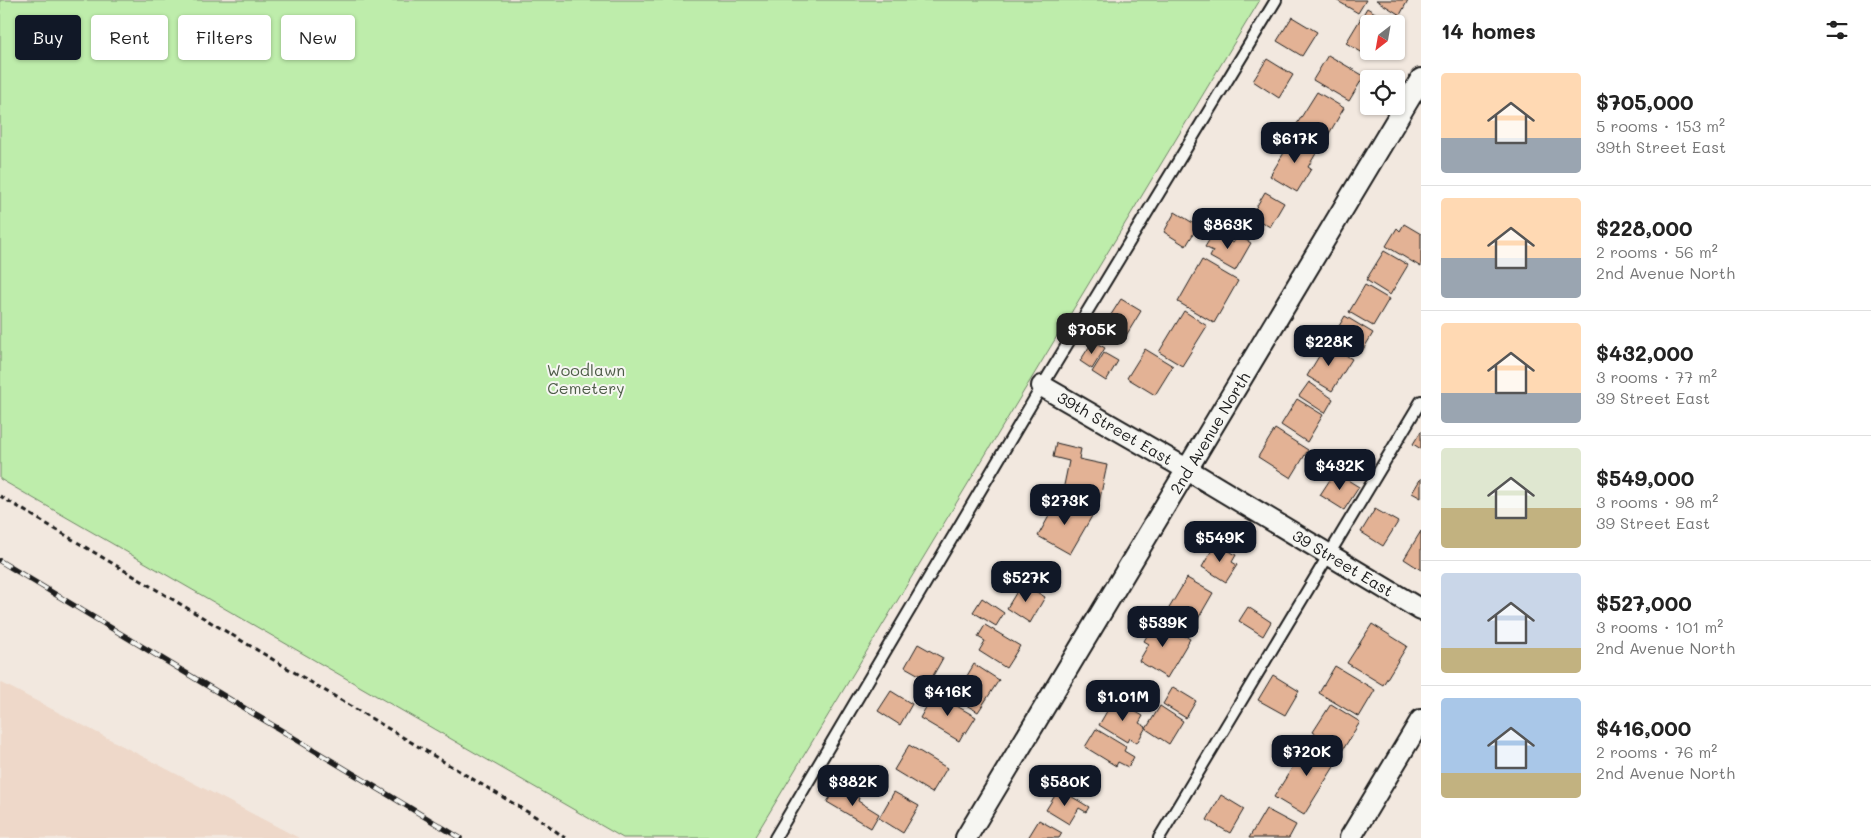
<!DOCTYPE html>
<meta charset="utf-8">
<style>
body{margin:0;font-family:Mali,sans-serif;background:#f2f2f2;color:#222;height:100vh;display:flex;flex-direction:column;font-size:19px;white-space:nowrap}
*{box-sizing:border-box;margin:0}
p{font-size:16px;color:#767676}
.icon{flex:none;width:28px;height:28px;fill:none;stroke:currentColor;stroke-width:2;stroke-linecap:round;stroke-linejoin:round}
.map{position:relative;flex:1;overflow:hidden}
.panel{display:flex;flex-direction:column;background:#fff;width:450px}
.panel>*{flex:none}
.banner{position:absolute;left:15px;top:15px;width:475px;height:45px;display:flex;gap:10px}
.needle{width:32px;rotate:211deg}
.fabs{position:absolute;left:1360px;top:15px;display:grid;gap:10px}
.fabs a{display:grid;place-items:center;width:45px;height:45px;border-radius:5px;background:#fff;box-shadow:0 1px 4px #0004;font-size:25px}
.price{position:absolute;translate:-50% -42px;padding:0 11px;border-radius:10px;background:#111827;color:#fff;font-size:16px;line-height:32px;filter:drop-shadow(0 1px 2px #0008)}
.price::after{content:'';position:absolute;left:50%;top:30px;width:15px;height:11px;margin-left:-8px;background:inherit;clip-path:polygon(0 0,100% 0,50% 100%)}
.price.selected{background:#222;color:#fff}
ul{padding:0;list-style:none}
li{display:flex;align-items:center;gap:15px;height:125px;padding:0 20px}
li+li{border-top:1px solid #e0e0e0}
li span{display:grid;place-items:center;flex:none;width:140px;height:100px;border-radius:5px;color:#555}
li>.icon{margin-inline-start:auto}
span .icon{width:60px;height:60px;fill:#fffc;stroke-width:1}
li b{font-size:21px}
h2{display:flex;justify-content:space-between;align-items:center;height:60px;padding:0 20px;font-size:21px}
.chip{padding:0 18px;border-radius:5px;background:#fff;box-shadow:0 1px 4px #0004;font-size:18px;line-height:45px}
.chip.selected{background:#111827;color:#fff}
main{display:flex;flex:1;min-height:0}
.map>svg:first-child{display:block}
.built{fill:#eed8c9}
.green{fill:#beedab;stroke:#6d8464}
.building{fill:#e3b295;stroke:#1c1c1c}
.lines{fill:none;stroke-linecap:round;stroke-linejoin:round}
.service-casing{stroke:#1c1c1c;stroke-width:14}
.minor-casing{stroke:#1c1c1c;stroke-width:24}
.path{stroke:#1c1c1c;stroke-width:3;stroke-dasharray:5 4;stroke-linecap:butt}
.service{stroke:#f6f6f2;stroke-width:10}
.minor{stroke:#f6f6f2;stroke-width:20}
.rail-casing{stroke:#1c1c1c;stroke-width:5.5}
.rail{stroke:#f6f6f2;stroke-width:4;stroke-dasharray:11;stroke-linecap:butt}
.labels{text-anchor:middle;stroke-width:4;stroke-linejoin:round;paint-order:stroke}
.park-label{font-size:16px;fill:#4d5b47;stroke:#f6f6f2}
.street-label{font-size:16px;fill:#1c1c1c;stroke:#f6f6f2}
</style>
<main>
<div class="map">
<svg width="1421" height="838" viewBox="0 0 1421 838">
<rect width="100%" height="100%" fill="#f2e8df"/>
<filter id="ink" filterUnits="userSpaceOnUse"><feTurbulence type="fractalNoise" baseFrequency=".02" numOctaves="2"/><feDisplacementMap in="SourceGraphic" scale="10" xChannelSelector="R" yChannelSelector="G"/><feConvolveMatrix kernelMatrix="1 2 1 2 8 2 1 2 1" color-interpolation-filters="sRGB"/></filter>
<g filter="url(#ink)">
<!-- built -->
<path class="built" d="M0,682L299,838H0Z"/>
<!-- green -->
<path class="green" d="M0,0H1260L754,838H623L0,479Z"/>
<!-- building -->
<path class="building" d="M1336,0H1366L1358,13Z
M1376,0H1408L1400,15Z
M1367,8L1393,24H1369V51H1378L1373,59L1346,43Z
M1292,17L1317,32L1302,56L1277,41Z
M1328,55L1364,76L1349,101L1313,80Z
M1267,59L1293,75L1279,98L1253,81Z
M1317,92L1344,108L1323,144L1295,127Z
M1294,136L1318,150L1308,167L1311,169L1297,192L1270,176Z
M1265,192L1284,203L1270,227L1251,216Z
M1175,212L1198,226L1186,246L1164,232Z
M1404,224L1421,234V267L1386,246L1397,228L1400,231Z
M1214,232L1233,243L1238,236L1251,243L1235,271L1210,257L1213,251L1205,247Z
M1384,251L1408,265L1390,295L1366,280Z
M1202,260L1238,281L1214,323L1178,302Z
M1365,285L1389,299L1373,326L1349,312Z
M1121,299L1141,311L1127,334L1107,321Z
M1184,311L1207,326L1182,366L1159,352Z
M1345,316L1373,333L1361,353L1333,336Z
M1093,341L1105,348L1092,369L1080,361Z
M1327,343L1352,359L1332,391L1307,376Z
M1145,349L1173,366L1155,395L1127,378Z
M1104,353L1118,361L1106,381L1092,372Z
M1309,382L1333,399L1325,413L1299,396Z
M1297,399L1323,415L1307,442L1281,425Z
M1275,429L1308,450L1291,478L1258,457Z
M1421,431V449L1413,444Z
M1056,443L1081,449L1079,459L1107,465L1099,503L1062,495L1069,461L1053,457Z
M1335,472L1359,487L1344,510L1320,495Z
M1421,478V498L1412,493Z
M1059,498L1092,516L1070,554L1038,536Z
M1375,509L1398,522L1383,546L1361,532Z
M1421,531V570L1404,559Z
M1216,543L1236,555L1232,562L1237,565L1226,582L1202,567Z
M1187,578L1213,593L1191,631L1165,615Z
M1022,583L1045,597L1030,623L1007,608Z
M982,598L1004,613L996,626L973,612Z
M1248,607L1271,622L1263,636L1239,621Z
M1157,619L1190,639L1167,678L1139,661L1149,644L1144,641Z
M1372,624L1407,646L1383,685L1347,663Z
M985,625L1020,646L1006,668L979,651L985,641L978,637Z
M918,644L943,658L930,681L905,667Z
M974,664L999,680L978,712L954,698Z
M1335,666L1375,690L1359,717L1319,693Z
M1273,675L1299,691L1285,715L1258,700Z
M1173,687L1196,701L1186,718L1163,704Z
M891,691L912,704L900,725L878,711Z
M934,693L976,717L966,733L964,732L959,741L920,718Z
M1114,699L1143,716L1139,723L1146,727L1137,743L1129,738L1127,742L1099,725Z
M1331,704L1360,722L1342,751L1313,732Z
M1160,706L1183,721L1169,744L1146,729Z
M1096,729L1126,747L1124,751L1134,757L1128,767L1118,762L1116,766L1085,747Z
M1310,739L1340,757L1304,815L1274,797Z
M909,745L947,768L932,793L894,770Z
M838,785L859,798L858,801L879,814L871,828L827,802Z
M1059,789L1089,807L1086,812L1079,808L1069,824L1046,810Z
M894,792L919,806L903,833L879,818Z
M1221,795L1244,809L1230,833L1207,820Z
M1266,809L1296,825L1289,838H1249Z
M1039,820L1062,833L1059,838H1028Z"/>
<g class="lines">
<defs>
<path id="service" d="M775,838L1042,386L1276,0
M1159,838L1421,401"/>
<path id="minor" d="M1042,386L1188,470L1421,610
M966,838L1421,79
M1350,838L1421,720"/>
</defs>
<!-- service casing -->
<use href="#service" class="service-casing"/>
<!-- minor casing -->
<use href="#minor" class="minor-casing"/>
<!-- path -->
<path class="path" d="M0,496L541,820L565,838"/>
<!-- service -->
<use href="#service" class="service"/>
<!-- minor -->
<use href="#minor" class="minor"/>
<defs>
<path id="rail" d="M0,561L460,838"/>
</defs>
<!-- rail casing -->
<use href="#rail" class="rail-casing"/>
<!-- rail -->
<use href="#rail" class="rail"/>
</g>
</g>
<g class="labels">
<!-- park labels -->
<g class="park-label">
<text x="586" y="376">Woodlawn<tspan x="586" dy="18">Cemetery</tspan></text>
</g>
<!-- street labels -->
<g class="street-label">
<text transform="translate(1115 428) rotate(30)" y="6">39th Street East</text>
<text transform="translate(1210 433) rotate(-59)" y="6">2nd Avenue North</text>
<text transform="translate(1343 563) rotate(31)" y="6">39 Street East</text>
</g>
</g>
</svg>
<div class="fabs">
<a><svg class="needle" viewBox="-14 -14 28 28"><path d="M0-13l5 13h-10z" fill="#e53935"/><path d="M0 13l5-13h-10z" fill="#767676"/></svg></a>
<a><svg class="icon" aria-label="locate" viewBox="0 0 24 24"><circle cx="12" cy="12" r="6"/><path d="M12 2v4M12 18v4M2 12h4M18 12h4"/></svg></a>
</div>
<b class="price" style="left:1295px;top:164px">$617K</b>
<b class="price" style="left:1228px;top:250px">$863K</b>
<b class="price selected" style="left:1092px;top:355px">$705K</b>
<b class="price" style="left:1329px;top:367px">$228K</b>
<b class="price" style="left:1340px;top:491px">$432K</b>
<b class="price" style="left:1065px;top:526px">$273K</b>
<b class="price" style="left:1220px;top:563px">$549K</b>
<b class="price" style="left:1026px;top:603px">$527K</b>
<b class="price" style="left:1163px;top:648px">$539K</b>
<b class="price" style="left:948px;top:717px">$416K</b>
<b class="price" style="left:1123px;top:722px">$1.01M</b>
<b class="price" style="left:1307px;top:777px">$720K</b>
<b class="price" style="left:853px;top:807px">$382K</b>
<b class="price" style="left:1065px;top:807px">$580K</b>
<div class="banner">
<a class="chip selected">Buy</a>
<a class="chip">Rent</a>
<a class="chip">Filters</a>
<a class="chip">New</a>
</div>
</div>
<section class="panel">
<h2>14 homes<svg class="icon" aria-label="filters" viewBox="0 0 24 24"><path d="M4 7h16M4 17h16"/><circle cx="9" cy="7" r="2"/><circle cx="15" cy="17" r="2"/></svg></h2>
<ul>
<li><span style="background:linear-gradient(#ffd9b3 65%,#9aa5b1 0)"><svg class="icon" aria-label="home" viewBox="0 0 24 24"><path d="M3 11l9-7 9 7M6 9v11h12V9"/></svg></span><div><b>$705,000</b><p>5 rooms · 153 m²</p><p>39th Street East</p></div></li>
<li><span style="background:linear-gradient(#ffd9b3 60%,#9aa5b1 0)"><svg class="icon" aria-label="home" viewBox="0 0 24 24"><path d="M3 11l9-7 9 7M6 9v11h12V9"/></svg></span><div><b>$228,000</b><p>2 rooms · 56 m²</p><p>2nd Avenue North</p></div></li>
<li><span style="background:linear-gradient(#ffd9b3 70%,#9aa5b1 0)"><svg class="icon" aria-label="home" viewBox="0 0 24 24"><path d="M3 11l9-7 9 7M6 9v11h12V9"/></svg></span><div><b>$432,000</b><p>3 rooms · 77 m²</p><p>39 Street East</p></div></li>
<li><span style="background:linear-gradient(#dfe7d0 60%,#c2b280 0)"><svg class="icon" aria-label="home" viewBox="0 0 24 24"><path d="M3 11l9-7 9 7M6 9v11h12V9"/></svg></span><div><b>$549,000</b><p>3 rooms · 98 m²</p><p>39 Street East</p></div></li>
<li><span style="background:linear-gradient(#c9d6e8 75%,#c2b280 0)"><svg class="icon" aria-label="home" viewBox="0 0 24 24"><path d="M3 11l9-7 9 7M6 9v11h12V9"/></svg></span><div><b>$527,000</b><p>3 rooms · 101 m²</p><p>2nd Avenue North</p></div></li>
<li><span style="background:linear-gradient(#a9c7e8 75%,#c2b280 0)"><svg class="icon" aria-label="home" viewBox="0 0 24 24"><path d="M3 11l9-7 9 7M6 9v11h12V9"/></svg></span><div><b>$416,000</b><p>2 rooms · 76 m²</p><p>2nd Avenue North</p></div></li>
</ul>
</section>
</main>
